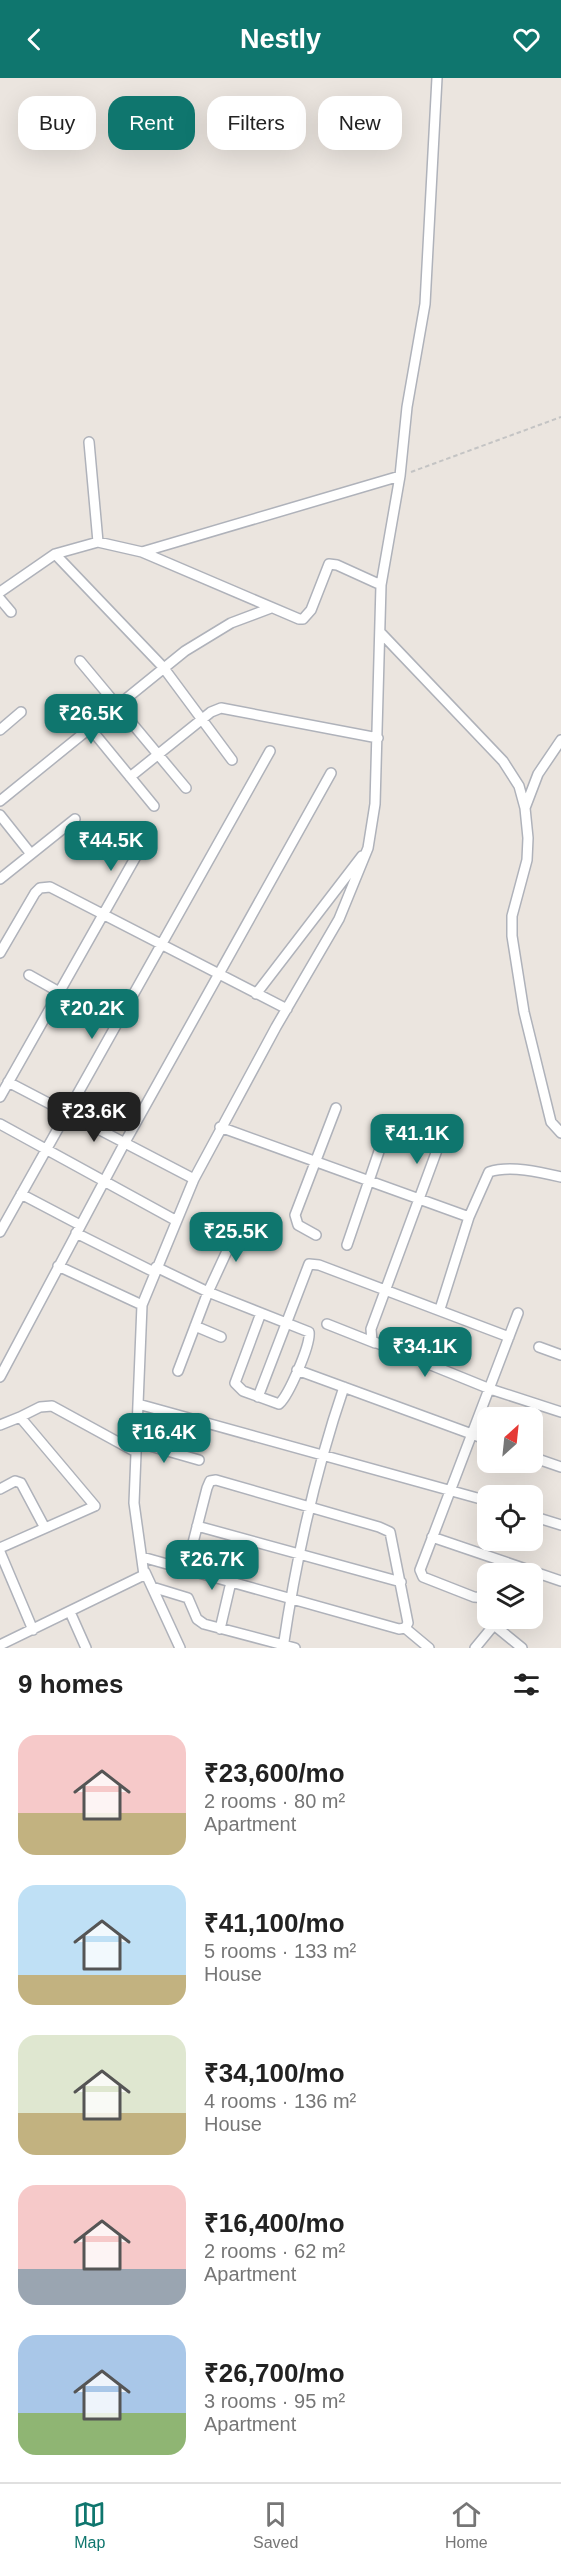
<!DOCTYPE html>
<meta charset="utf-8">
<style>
body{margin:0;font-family:Arial,sans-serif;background:#f2f2f2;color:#222;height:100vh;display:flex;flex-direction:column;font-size:22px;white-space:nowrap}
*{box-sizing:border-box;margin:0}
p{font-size:20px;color:#767676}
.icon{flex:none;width:33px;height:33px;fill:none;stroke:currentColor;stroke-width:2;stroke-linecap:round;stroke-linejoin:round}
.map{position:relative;height:1570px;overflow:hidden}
.sheet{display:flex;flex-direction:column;background:#fff;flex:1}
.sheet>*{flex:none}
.banner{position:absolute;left:18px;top:18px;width:525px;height:54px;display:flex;gap:12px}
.needle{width:39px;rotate:27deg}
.buttons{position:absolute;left:477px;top:1329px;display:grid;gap:12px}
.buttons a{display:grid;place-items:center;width:66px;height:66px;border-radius:12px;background:#fff;box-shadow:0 6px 24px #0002;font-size:30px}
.price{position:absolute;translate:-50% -51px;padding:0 14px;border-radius:12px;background:#0f766e;color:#fff;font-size:20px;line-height:39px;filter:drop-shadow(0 2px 3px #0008)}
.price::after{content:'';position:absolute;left:50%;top:36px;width:18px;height:14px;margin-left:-9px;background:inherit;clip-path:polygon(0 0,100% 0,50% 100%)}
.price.selected{background:#222;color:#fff}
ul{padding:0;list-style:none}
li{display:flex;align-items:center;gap:18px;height:150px;padding:0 18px}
li span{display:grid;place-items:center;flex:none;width:168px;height:120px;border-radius:18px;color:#555}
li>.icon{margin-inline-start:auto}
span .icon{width:72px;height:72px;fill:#fffc;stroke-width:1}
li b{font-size:26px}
h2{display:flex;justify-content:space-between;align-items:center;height:72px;padding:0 18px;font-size:26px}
.pill{padding:0 21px;border-radius:18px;background:#fff;box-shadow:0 6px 24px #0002;font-size:21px;line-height:54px}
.pill.selected{background:#0f766e;color:#fff}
header{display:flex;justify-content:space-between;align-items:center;height:78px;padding:0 18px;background:#0f766e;color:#fff;font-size:27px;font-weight:800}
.tabs{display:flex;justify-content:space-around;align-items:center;height:84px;border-top:2px solid #e0e0e0;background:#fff;font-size:16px;color:#767676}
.tabs a{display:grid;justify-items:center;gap:3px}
.tabs .selected{color:#0f766e}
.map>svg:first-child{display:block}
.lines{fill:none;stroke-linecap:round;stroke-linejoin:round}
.street-casing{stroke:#afb2ba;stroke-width:12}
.path{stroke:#c4c4c4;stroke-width:2;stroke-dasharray:4.5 3;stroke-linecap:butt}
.street{stroke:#fff;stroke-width:9}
</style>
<header><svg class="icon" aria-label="back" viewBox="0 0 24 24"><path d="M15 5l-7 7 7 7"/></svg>Nestly<svg class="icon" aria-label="heart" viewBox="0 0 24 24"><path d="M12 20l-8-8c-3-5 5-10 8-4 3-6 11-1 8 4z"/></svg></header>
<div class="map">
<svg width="561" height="1570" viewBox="0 0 561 1570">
<rect width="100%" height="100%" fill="#ebe5df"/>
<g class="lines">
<defs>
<path id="street" d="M89,364L98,464
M142,474L400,398
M55,476L163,589L232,682
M0,514L55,476L98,464L142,474L299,541H303L311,532L329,486L337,487L381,507
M0,521L11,534
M380,554L503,683L519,708L525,730L528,760L527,782L512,838V858L524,934L551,1044L561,1055
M80,583L186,710
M90,650L154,728
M0,652L21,634
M130,699L211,634L221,630L378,660
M0,723L185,573L231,545L271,530
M525,730L538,696L561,662
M0,737L31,776
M0,801L75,741
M0,875L35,815L40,810L50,809L287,931
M29,897L116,946
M256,916L362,778
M8,1004L194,1101
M0,1019L143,766
M0,1046L175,1142
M220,1049L469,1139L440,1231
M440,1064L371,1251L372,1263L490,1311L561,1334
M21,1116L80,1147
M469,1139L489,1094C510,1087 540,1094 561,1099
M0,1154L270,673
M76,1155L154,1194
M316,1157L298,1147L295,1137L336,1030
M347,1167L388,1047
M58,1188L142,1227
M156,1189L208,1214L309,1254C311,1266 289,1317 279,1326L243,1313L235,1305L261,1235
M327,1246L375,1265
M195,1248L221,1259
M539,1269L561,1277
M297,1292L488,1362
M178,1293L208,1214L240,1145
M0,1299L124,1066L331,695
M258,1319L309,1186L319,1187L509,1259
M138,1326L488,1423
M20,1339L40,1329L52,1328L136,1374
M0,1347L20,1339L95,1428L0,1470
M136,1364L199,1382
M532,1379L561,1389
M0,1411L15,1403L21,1405L45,1450
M532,1438L561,1447
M197,1448L401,1504
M432,1459L561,1503
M0,1474L33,1552
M142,1479L399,1551L405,1550L408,1545L390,1454L379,1449L216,1402L210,1403L207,1410L186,1492
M145,1494L180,1570
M152,1509L188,1520L197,1541L204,1546L295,1570
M488,1520L474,1519L423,1499L420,1492L518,1235
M70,1534L86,1570
M405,1550L429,1570
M220,1551L231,1504
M0,1567L144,1497L134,1425L142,1227L194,1101L276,949L339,841L368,770L375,726L381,507L400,398L407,329L425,226L437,0
M283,1570C296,1481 315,1394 344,1309
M475,1570L494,1547L522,1570"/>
</defs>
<!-- street casing -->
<use href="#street" class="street-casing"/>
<!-- path -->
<path class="path" d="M411,394L561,339"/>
<!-- street -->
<use href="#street" class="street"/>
</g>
</svg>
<div class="buttons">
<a><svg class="needle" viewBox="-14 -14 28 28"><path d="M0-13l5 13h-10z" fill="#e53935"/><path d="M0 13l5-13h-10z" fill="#767676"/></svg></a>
<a><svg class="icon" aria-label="locate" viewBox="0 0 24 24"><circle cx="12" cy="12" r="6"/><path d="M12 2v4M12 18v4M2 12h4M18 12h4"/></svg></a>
<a><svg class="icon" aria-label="layers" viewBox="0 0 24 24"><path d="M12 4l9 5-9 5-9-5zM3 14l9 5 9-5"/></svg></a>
</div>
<b class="price" style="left:91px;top:667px">₹26.5K</b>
<b class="price" style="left:111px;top:794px">₹44.5K</b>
<b class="price" style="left:92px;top:962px">₹20.2K</b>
<b class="price selected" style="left:94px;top:1065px">₹23.6K</b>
<b class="price" style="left:417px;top:1087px">₹41.1K</b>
<b class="price" style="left:236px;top:1185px">₹25.5K</b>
<b class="price" style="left:425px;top:1300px">₹34.1K</b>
<b class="price" style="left:164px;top:1386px">₹16.4K</b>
<b class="price" style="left:212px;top:1513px">₹26.7K</b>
<div class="banner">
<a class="pill">Buy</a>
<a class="pill selected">Rent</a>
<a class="pill">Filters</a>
<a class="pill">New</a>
</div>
</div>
<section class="sheet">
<h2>9 homes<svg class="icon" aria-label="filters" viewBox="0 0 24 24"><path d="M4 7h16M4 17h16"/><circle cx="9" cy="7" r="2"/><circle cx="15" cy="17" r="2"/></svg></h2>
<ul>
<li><span style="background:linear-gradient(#f6c9c9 65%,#c2b280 0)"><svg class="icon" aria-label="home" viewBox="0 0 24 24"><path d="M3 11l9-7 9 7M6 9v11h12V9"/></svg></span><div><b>₹23,600/mo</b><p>2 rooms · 80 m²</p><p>Apartment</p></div></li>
<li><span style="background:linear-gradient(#bfe0f5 75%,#c2b280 0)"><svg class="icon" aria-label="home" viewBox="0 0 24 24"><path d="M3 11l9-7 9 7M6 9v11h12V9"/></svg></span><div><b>₹41,100/mo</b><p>5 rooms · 133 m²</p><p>House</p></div></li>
<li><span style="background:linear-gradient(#dfe7d0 65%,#c2b280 0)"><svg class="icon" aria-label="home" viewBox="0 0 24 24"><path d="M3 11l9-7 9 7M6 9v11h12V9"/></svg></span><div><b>₹34,100/mo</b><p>4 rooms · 136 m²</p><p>House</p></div></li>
<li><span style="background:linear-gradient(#f6c9c9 70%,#9aa5b1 0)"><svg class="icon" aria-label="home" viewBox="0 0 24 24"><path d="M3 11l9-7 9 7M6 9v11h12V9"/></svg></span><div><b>₹16,400/mo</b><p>2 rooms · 62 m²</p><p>Apartment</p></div></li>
<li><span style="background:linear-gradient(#a9c7e8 65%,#8fb573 0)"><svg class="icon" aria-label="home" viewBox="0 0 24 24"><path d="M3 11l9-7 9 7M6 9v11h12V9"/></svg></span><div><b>₹26,700/mo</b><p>3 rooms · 95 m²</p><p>Apartment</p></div></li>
</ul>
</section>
<nav class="tabs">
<a class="selected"><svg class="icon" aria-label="map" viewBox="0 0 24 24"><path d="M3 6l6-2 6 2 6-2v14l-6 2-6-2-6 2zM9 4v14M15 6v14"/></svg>Map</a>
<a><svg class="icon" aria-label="saved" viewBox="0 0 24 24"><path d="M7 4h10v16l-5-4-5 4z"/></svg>Saved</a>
<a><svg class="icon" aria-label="home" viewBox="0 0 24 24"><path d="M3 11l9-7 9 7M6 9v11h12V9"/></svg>Home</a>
</nav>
